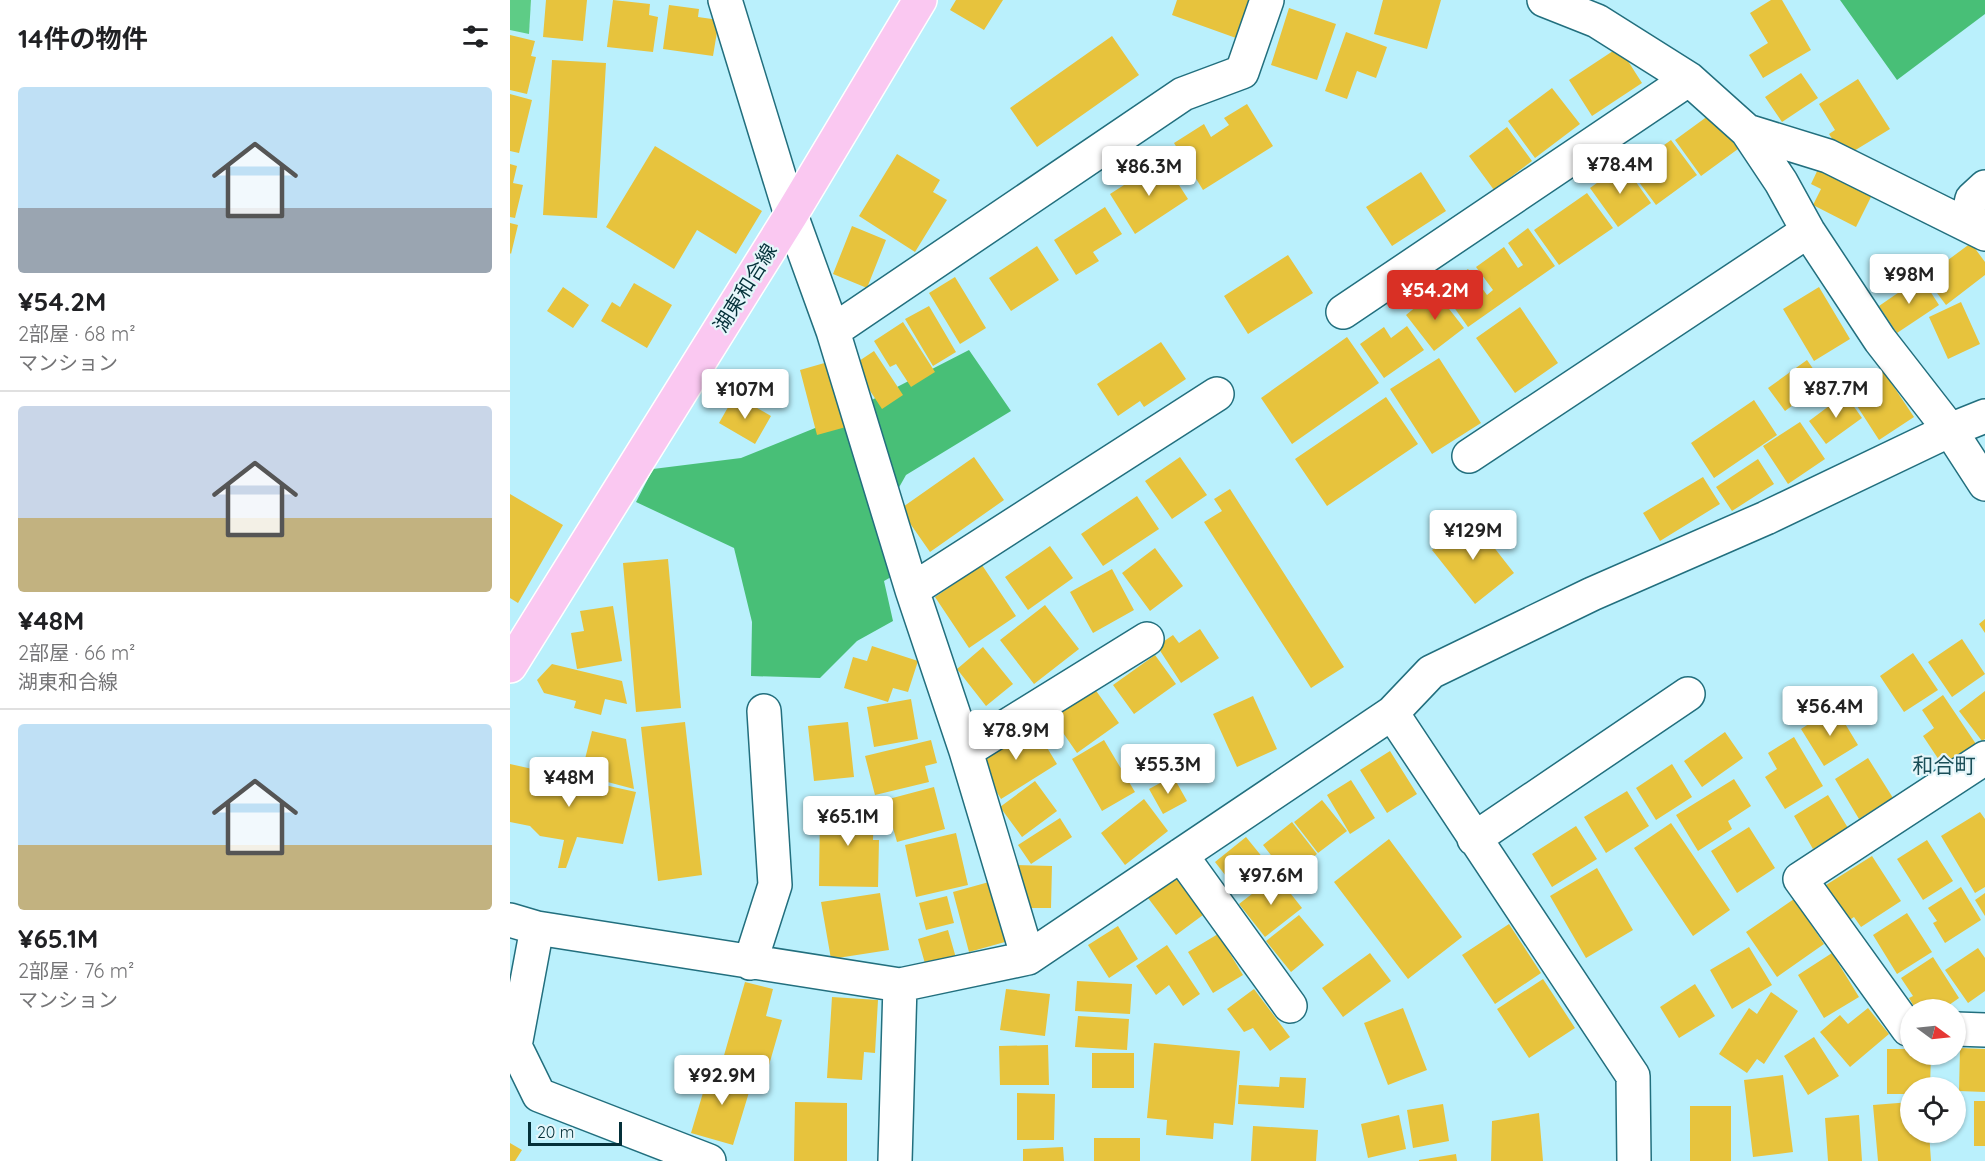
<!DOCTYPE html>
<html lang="ja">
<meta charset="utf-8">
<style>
body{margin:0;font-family:Quicksand,"Noto Sans JP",sans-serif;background:#f2f2f2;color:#202124;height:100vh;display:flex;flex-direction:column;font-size:22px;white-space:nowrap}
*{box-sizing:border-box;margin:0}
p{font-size:20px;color:#757577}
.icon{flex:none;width:33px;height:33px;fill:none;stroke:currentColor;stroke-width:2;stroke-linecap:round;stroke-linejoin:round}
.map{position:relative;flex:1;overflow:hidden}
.sheet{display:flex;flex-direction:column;background:#fff;width:510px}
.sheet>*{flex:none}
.needle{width:39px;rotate:105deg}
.tools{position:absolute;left:1390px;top:999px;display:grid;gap:12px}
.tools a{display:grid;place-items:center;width:66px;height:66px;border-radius:50%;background:#fff;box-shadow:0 2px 4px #0004;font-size:30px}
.scale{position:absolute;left:18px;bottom:15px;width:94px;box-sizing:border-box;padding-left:6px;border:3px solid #043039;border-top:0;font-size:16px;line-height:21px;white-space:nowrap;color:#043039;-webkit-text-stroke:4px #e5f6fa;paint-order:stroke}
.price{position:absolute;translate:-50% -51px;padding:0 14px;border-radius:6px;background:#fff;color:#222;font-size:20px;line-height:39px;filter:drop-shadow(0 2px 3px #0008)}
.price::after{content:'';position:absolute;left:50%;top:36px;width:18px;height:14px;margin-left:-9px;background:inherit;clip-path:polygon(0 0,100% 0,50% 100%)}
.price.selected{background:#d93025;color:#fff}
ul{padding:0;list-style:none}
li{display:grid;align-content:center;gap:12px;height:318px;padding:0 18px}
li+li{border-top:2px solid #e0e0e0}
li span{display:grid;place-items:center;height:186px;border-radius:6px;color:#555}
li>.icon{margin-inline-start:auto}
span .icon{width:108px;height:108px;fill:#fffc;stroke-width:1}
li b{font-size:26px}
h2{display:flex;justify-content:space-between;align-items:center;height:72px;padding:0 18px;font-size:26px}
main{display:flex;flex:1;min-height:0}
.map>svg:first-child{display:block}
.green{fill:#5ecc86}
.forest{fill:#48bf77}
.building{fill:#e7c33d}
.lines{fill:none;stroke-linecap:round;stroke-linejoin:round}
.minor-casing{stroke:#226f7e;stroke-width:36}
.major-casing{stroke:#fff;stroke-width:36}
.minor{stroke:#fff;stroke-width:33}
.major{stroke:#fac8f1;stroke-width:33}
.labels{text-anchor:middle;stroke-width:4.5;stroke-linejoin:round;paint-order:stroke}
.street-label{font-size:20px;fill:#043039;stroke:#e5f6fa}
.neighbourhood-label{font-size:21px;fill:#194e58;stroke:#e5f6fa}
</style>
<main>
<section class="sheet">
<h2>14件の物件<svg class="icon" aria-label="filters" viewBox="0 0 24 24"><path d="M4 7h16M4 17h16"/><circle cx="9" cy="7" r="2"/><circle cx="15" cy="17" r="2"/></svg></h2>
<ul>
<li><span style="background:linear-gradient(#bfe0f5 65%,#9aa5b1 0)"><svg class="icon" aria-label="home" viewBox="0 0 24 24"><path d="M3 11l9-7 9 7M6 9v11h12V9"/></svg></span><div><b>¥54.2M</b><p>2部屋 · 68 m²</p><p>マンション</p></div></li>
<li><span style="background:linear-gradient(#c9d6e8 60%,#c2b280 0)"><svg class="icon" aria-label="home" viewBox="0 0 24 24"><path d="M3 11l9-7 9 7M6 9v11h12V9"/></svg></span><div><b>¥48M</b><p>2部屋 · 66 m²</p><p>湖東和合線</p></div></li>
<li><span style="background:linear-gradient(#bfe0f5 65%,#c2b280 0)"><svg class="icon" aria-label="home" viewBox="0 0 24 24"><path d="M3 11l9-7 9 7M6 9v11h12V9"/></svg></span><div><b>¥65.1M</b><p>2部屋 · 76 m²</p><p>マンション</p></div></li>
</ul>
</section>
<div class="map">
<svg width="1475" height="1161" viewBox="0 0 1475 1161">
<rect width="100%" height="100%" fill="#baf0fc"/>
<!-- green -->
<path class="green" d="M0,0H21L19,34L0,30Z"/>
<!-- forest -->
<path class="forest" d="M1330,0H1475V14L1387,80Z
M459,350L501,411L396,475L387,491L399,519L404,564L374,581L383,621L347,641L310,678L241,676L242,622L224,548L126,502L143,469L231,458L315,424Z"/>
<!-- building -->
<path class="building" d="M36,0H77L73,41L33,37Z
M103,0L140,4L139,15L148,17L143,52L97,47Z
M446,0H493L474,30L440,10Z
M667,0H740L726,38L662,15Z
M873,0H931L917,49L864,34Z
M1261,0H1272L1301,50L1253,78L1239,55L1258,43L1240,13Z
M159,5L189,9L188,17L209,20L203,56L153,49Z
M779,8L826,24L807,80L761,65Z
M836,32L877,47L866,78L847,71L837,99L815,91Z
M0,35L25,41L21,56L26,57L17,94L0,90Z
M602,36L629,75L527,147L500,108Z
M1109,47L1132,83L1082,116L1059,80Z
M42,60L96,63L87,218L33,215Z
M1291,73L1308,98L1272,122L1255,97Z
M1348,79L1380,129L1334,157L1319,134L1325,130L1309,104Z
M1042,88L1070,124L1025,158L998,121Z
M0,94L22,100L9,153L0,151Z
M737,104L763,146L693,190L664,143L694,124L701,137L719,125L714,118Z
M1202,113L1228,149L1191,176L1165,140Z
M997,127L1022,161L984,190L959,156Z
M1161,140L1187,175L1146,205L1120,170Z
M145,146L252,211L226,254L187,230L164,269L96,227Z
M387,154L430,180L423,192L437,200L405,252L349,216Z
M653,160L678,199L625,234L600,194Z
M0,164L7,166L3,183L13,185L5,218L0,217Z
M1113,164L1141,203L1108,227L1080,188Z
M1310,165L1364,191L1346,227L1303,205L1311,189L1301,184Z
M911,172L936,211L882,246L856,207Z
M1077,193L1103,228L1049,265L1024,230Z
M595,207L612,234L583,252L589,261L566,275L544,240Z
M0,223L8,225L1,254L0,253Z
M342,226L376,240L357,288L323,274Z
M1018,228L1045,266L958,327L931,289L958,269L977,295L983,290L966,267L994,247L1008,268L1013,265L998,243Z
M1461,243L1475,262V275L1436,305L1415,277Z
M527,246L549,280L501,311L479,278Z
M778,255L803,293L738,334L714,296Z
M445,277L476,328L450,344L419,293Z
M1411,277L1429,305L1387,333L1369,306Z
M124,283L162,305L137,348L91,321L102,302L110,307Z
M53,287L79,305L63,328L37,311Z
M1309,287L1340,339L1304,361L1273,309Z
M925,291L954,328L924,351L896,315Z
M1451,302L1470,344L1438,359L1419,317Z
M419,306L446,352L423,366L395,319Z
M1010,307L1048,363L1005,393L966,338Z
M393,322L425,372L401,387L386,364L380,367L364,341Z
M897,326L914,350L874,378L850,344L874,327L881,338Z
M837,337L869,383L782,444L751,398Z
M651,342L676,379L634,407L630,401L608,416L587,384Z
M364,351L393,395L372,409L343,365Z
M929,358L971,423L922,454L880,389Z
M1297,360L1313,383L1275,411L1258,388Z
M318,362L336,427L307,435L290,370Z
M1372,369L1404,417L1369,440L1338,392Z
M1335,394L1352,418L1316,444L1299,421Z
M225,395L261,416L245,444L209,423Z
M876,397L908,444L817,506L785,459Z
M1244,400L1267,435L1204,478L1181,443Z
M1290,422L1315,459L1278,484L1253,446Z
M464,457L494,500L420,552L390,509Z
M670,457L697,495L662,519L635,481Z
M1248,459L1264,484L1222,511L1206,487Z
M1193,477L1210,504L1150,541L1133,513Z
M720,489L834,667L801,688L694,522L712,511L704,499Z
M0,494L53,525L8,603L0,598Z
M627,496L649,529L593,566L571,534Z
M961,518L1004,573L965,604L922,550Z
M540,546L563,578L518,610L495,577Z
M645,548L673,586L640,611L612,573Z
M158,559L171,708L126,712L113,563Z
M472,565L506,616L459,648L425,597Z
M602,569L624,610L583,633L560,592Z
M535,605L569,649L524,684L490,640Z
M103,606L112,661L67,669L61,633L74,631L70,611Z
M1475,619V633L1469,624Z
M690,629L709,658L671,683L647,646L663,635L669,643Z
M1452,639L1475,674L1442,697L1418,662Z
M362,646L408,661L398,692L383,688L378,702L334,688L343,657L357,661Z
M473,647L503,684L476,706L447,669Z
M1403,653L1428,690L1394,712L1370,676Z
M645,655L666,684L624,714L603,685Z
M42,664L112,681L117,704L95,699L91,715L64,708L66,701L34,693L27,680Z
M582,685L609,723L567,753L540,714Z
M1475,691V739L1472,741L1449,711Z
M1433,695L1466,744L1433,766L1413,736L1424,728L1412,710Z
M743,696L767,749L727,767L703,714Z
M401,699L408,739L364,747L357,707Z
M1325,707L1348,745L1314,766L1291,729Z
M175,722L192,875L148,881L131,727Z
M338,722L344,777L304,781L298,726Z
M522,723L547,764L491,799L466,758Z
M82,731L116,739L124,789L71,775Z
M1215,732L1233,758L1192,787L1174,761Z
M1284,737L1313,786L1275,809L1255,777L1267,769L1258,753Z
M421,740L427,763L415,766L419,782L365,795L355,756Z
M594,740L625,792L592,811L562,759Z
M880,751L907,794L877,813L850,770Z
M1358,758L1383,798L1349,819L1325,779Z
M0,764L126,792L113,844L67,837L56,868H48L54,840L30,836L20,826L0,822Z
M1162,764L1182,797L1146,820L1126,788Z
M663,776L677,801L653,814L639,789Z
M1224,779L1241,806L1218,821L1222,829L1188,851L1166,815Z
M841,780L865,818L840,834L817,795Z
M525,781L547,811L512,837L490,807Z
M424,787L435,829L387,842L375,800Z
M1117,791L1139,826L1096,853L1074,817Z
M1318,795L1338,828L1303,849L1284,816Z
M634,799L658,831L615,865L591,833Z
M812,800L837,831L808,853L784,822Z
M310,806L364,807L363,840H369L368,887L309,886Z
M1470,812L1475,819V887L1465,893L1431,836Z
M550,818L562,837L521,864L508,845Z
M782,822L807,854L778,877L753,845Z
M1161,823L1220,910L1183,936L1124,848Z
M1066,826L1087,859L1042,887L1022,854Z
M1239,827L1265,868L1227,893L1201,851Z
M446,833L458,885L406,897L395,845Z
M736,837L762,869L730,894L705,862Z
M879,839L952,937L898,979L824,882Z
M1417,840L1443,881L1413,900L1387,859Z
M1362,856L1391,901L1351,927L1344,917L1338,921L1316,885Z
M505,865L542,866L541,908H504Z
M1087,868L1123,930L1076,958L1040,896Z
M766,875L792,908L755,937L729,904Z
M666,878L693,915L666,935L638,898Z
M479,882L495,942L459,952L443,892Z
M1451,887L1471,920L1435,943L1423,923L1427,921L1418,908Z
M370,893L379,950L321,959L311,902Z
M1475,893V916L1465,900Z
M437,896L444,923L416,930L409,903Z
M1284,899L1314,944L1267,977L1236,932Z
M1397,913L1422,952L1387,974L1363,935Z
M789,915L814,945L781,972L756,941Z
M999,924L1031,973L985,1004L952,955Z
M608,926L628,959L599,978L578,945Z
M438,930L446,958L416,967L408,939Z
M708,934L733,975L703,993L678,952Z
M657,945L690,994L673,1006L659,985L646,995L626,966Z
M1239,947L1262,985L1222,1009L1200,970Z
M1468,948L1475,958V991L1458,1003L1435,970Z
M860,953L881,981L833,1017L812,988Z
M1322,953L1349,997L1314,1018L1288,975Z
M1423,957L1449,998L1432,1010H1406L1399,998L1403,996L1391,978Z
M1033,979L1065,1028L1019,1058L987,1009Z
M567,981L622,984L620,1014L565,1011Z
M235,982L263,989L256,1016L272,1020L257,1072L213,1059Z
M1185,984L1205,1016L1169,1038L1150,1007Z
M496,989L540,994L535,1036L490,1030Z
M744,989L780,1037L760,1051L743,1028L734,1032L717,1009Z
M1261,992L1288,1011L1254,1064L1247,1059L1237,1073L1209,1054L1239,1008L1247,1014Z
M322,997L368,1000L365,1053L354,1052L352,1080L317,1078Z
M893,1008L917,1070L878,1085L854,1023Z
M1358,1008L1379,1034L1340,1067L1310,1032L1330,1015L1338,1024Z
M568,1016L619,1019L617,1050L565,1047Z
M1304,1037L1329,1076L1298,1095L1274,1056Z
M644,1043L730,1051L723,1125L704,1123L703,1139L656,1135L657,1120L637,1118Z
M538,1045L539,1085H490L489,1046Z
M1450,1048L1475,1049V1092L1449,1091Z
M1377,1049H1401V1054H1421L1420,1088H1401V1094H1377Z
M582,1053H624V1088H582Z
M201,1066L243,1079L223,1145L181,1133Z
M1273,1075L1283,1152L1243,1157L1234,1080Z
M770,1077L796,1078L794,1108L728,1104L729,1085L769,1087Z
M507,1093L545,1094L544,1140H507Z
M1464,1101H1475V1146H1464Z
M285,1102L337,1103V1161H284Z
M1401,1102V1132H1419L1421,1161H1368L1363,1105Z
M933,1104L939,1141L903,1148L897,1110Z
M1180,1106H1221V1161H1180Z
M1029,1113L1033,1161H981L982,1121Z
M889,1115L896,1149L858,1158L851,1124Z
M1349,1115L1352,1161H1318L1315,1118Z
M743,1126L808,1130L806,1161H741Z
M584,1138H630V1161H584Z
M0,1143L12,1150L5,1161H0Z
M553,1147L554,1161H513V1149Z
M946,1154L947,1161H909V1160Z"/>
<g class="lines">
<defs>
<path id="minor" d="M215,0L281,215L323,331L402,590
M1034,0L1087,21L1179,79L1237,131L1271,182L1298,231L1370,340L1440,430L1475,484
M1237,131L1318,156L1475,234
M1456,224L1462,199L1475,187
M833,312L1179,79
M323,331L673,94L732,72L757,0
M959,456L1298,231
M882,713L1123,1076L1124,1161
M456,751L637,639
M964,839L1178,694
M671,855L780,1006
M0,920L27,928L390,985L518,958L882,713L921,672L1082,594L1256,518L1440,430L1475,416
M27,928L5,1046L29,1095L199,1161
M518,958L456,751L402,590L707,394
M240,963L265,885L254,711
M1401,1029H1398L1290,879L1475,758
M1446,1029L1475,1030
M385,1161L390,985"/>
<path id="major" d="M0,666L281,215L410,0"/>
</defs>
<!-- minor casing -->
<use href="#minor" class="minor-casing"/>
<!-- major casing -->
<use href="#major" class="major-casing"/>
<!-- minor -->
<use href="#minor" class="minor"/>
<!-- major -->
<use href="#major" class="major"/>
</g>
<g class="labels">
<!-- street labels -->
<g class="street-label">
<text transform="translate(235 288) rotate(-58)" y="7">湖東和合線</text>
</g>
<!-- neighbourhood labels -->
<g class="neighbourhood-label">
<text x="1434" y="773">和合町</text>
</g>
</g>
</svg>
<div class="tools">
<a><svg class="needle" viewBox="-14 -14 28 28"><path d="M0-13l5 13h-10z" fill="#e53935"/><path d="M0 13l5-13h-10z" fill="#757577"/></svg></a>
<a><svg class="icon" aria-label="locate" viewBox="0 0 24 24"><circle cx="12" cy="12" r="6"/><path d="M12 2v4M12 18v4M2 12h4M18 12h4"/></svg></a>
</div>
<div class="scale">20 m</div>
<b class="price" style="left:1110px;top:195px">¥78.4M</b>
<b class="price" style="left:639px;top:197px">¥86.3M</b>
<b class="price" style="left:1399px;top:305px">¥98M</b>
<b class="price selected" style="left:925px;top:321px">¥54.2M</b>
<b class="price" style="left:1326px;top:419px">¥87.7M</b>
<b class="price" style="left:235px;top:420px">¥107M</b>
<b class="price" style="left:963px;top:561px">¥129M</b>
<b class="price" style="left:1320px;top:737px">¥56.4M</b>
<b class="price" style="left:506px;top:761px">¥78.9M</b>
<b class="price" style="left:658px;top:795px">¥55.3M</b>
<b class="price" style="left:59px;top:808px">¥48M</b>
<b class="price" style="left:338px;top:847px">¥65.1M</b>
<b class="price" style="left:761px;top:906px">¥97.6M</b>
<b class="price" style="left:212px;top:1106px">¥92.9M</b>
</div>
</main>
